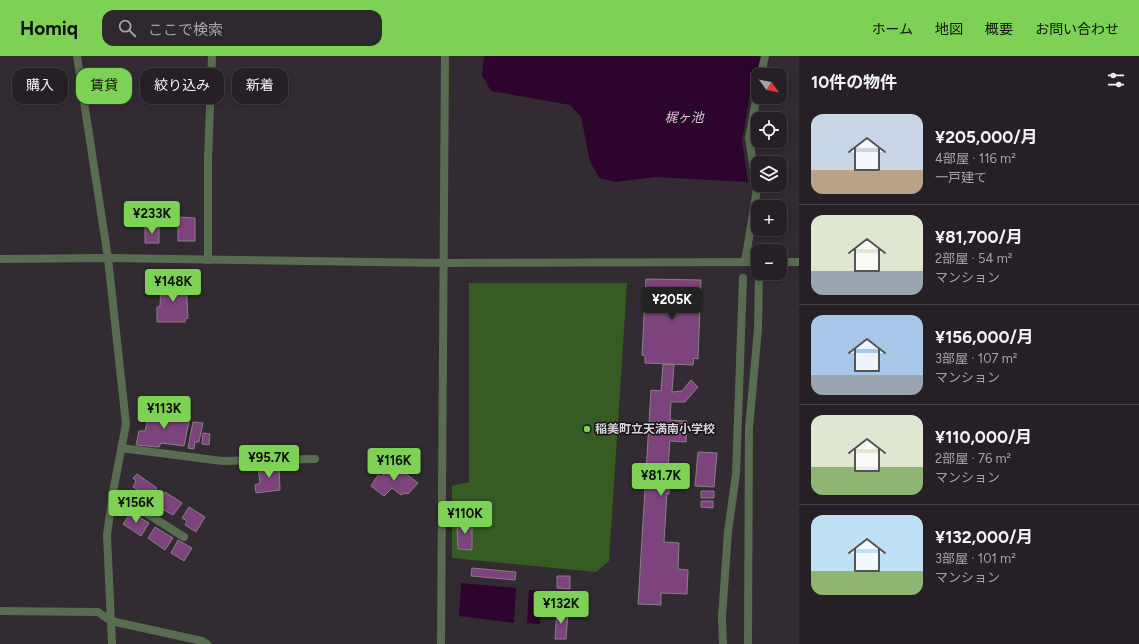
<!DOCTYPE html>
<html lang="ja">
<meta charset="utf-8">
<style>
body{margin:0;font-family:Figtree,"Noto Sans JP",sans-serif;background:#2e282e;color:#f1f3f6;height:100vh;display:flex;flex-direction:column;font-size:15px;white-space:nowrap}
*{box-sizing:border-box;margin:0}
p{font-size:13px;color:#a4a3a7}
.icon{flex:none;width:22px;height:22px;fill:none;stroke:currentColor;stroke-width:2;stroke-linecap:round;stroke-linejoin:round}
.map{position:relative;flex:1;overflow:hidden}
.side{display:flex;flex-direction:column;background:#262026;width:340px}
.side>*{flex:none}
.guide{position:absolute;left:12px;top:12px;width:380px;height:36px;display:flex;gap:8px}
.needle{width:26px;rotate:122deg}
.fabs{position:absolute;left:751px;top:12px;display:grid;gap:8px}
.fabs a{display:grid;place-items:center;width:36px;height:36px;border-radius:8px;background:#262026;box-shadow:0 2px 10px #0003,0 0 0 1px #423e43;font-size:20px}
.price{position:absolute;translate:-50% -34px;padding:0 9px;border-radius:4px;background:#7dd154;color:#111;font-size:13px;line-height:26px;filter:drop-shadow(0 1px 2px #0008)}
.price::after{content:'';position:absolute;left:50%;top:24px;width:12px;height:9px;margin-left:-6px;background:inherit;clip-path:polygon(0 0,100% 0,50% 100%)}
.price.selected{background:#222;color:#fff}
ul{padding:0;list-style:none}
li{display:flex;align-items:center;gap:12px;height:100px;padding:0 12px}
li+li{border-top:1px solid #423e43}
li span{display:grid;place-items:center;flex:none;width:112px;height:80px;border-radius:12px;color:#555}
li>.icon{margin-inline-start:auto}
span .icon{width:48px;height:48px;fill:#fffc;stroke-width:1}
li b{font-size:17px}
h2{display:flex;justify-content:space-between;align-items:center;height:48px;padding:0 12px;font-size:17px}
.pill{padding:0 14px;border-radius:12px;background:#262026;box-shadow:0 2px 10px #0003,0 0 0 1px #423e43;font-size:14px;line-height:36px}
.pill.selected{background:#7dd154;color:#111}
header{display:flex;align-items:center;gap:24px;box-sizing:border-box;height:56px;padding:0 20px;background:#7dd154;color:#111}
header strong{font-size:19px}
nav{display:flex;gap:22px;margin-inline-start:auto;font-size:14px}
.search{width:280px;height:36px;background:#2e282e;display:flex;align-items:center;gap:10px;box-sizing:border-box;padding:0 14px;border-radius:12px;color:#a4a3a7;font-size:15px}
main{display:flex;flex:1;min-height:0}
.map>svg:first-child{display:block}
.green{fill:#365c23}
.water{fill:#2c042d}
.building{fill:#7d437c;stroke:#887f87}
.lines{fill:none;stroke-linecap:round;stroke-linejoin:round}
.pedestrian{stroke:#586c4f;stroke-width:8}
.minor{stroke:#586c4f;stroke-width:8}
.tertiary{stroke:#586c4f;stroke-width:8}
.poi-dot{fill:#7dd154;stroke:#181518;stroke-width:1.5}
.labels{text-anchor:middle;stroke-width:3;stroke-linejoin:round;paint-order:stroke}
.poi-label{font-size:12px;font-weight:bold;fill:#d8d3d8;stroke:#181518;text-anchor:start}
.water-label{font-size:13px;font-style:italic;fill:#f7b4f4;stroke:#181518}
</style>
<header>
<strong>Homiq</strong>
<div class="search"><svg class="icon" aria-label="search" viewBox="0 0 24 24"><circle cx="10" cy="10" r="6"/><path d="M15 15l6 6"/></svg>ここで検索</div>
<nav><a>ホーム</a><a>地図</a><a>概要</a><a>お問い合わせ</a></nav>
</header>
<main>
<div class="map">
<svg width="799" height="588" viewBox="0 0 799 588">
<rect width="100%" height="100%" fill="#322b32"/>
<!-- green -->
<path class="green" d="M469,227H627L609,505L596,516L452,502V430L469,426Z"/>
<!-- water -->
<path class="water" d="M484,0H761L751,32L742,85L748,126L655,121L615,126L599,122L590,105L581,61L570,49L491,35L482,19Z
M461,527L516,532L514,567L459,560Z
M529,534L542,535L540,568L527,567Z"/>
<!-- building -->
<path class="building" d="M172,146L173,162H146V147Z
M178,161L195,162V185H178Z
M145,171H159V187H145Z
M646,223L701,224L698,303L694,302L693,309L645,307V300L642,299Z
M161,226H186L188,262L185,263V266H157V251L160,250Z
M663,308L674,309L672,336L682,335L691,324L698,331L685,346H671L670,364L687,365L686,386L670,385L667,426H669V438L667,437L664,486L679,487L678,513L688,514L687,538L661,537V549L638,548L651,334L661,335Z
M150,354L190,360L184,390L161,387L159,391L136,389L139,375H145Z
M193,366L203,367L199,386H195L194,393L188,392Z
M203,377L210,378L209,389L202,388Z
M698,396L717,397L714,431L695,430Z
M392,407L418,427L408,438L405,437L401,439L392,432L384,440L371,430L378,419L381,421Z
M279,409L280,434L256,437L255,429L260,427L258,411Z
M137,418L157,432L150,442L133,431L136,425L133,422Z
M701,435H714V442H701Z
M165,436L182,447L173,459L157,450Z
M701,445H713V452L701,451Z
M189,451L205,461L196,476L185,469L187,465L182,462Z
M131,456L149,467L141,480L123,468Z
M472,465V494L458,493L457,466Z
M155,471L173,482L165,494L148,482Z
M178,484L192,492L184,505L171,497Z
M472,512L516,516L515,524L471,520Z
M557,520H570V533L557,532Z
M557,554L568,555L566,583H555Z"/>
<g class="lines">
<!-- pedestrian -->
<path class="pedestrian" d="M722,561L728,476L736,418L743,222"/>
<!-- minor -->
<path class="minor" d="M77,0L108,202L126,368L113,436L107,479L112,588
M761,19L765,0
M208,204V103L212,0
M745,206L757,133L749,82L758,34
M121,392L222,405L315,403
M113,436L184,481
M0,555L98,556L111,565L202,585L207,588
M722,561L723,588
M441,588L445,0"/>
<!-- tertiary -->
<path class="tertiary" d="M0,203L108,202L444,207L758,206
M780,206H799
M748,588L749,372L758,273L759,217"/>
</g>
<!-- markers -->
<circle class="poi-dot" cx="587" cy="373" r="4"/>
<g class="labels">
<!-- poi labels -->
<g class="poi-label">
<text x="595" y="377">稲美町立天満南小学校</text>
</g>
<!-- water labels -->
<g class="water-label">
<text x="684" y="66">梶ヶ池</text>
</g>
</g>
</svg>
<div class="fabs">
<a><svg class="needle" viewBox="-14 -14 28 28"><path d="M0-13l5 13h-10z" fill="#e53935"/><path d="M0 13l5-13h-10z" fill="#a4a3a7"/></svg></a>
<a><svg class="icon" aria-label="locate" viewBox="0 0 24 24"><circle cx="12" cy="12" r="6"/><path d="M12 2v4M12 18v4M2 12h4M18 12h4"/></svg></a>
<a><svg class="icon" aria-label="layers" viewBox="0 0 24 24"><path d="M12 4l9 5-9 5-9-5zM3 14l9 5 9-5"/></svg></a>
<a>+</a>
<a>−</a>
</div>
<b class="price" style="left:152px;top:179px">¥233K</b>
<b class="price" style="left:173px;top:247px">¥148K</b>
<b class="price selected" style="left:672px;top:265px">¥205K</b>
<b class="price" style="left:164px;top:374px">¥113K</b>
<b class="price" style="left:269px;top:423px">¥95.7K</b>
<b class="price" style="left:394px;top:426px">¥116K</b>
<b class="price" style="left:661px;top:441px">¥81.7K</b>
<b class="price" style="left:136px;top:468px">¥156K</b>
<b class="price" style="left:465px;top:479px">¥110K</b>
<b class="price" style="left:561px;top:569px">¥132K</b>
<div class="guide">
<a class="pill">購入</a>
<a class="pill selected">賃貸</a>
<a class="pill">絞り込み</a>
<a class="pill">新着</a>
</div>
</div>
<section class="side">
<h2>10件の物件<svg class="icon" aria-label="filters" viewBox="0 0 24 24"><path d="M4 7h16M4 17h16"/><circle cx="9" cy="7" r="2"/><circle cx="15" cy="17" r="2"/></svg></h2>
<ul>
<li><span style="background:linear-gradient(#c9d6e8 70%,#b9a48a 0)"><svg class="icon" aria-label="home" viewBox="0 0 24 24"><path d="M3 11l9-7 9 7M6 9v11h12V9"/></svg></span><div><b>¥205,000/月</b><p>4部屋 · 116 m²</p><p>一戸建て</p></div></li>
<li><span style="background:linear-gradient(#dfe7d0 70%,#9aa5b1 0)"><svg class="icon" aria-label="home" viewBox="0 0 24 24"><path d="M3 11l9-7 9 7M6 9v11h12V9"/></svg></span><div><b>¥81,700/月</b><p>2部屋 · 54 m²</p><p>マンション</p></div></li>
<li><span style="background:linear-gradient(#a9c7e8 75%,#9aa5b1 0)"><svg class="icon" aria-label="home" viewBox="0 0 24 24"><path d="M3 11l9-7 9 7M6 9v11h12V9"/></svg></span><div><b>¥156,000/月</b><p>3部屋 · 107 m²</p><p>マンション</p></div></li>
<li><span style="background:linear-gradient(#dfe7d0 65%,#8fb573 0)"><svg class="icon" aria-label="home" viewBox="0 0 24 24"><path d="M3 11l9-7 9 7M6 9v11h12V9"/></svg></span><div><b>¥110,000/月</b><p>2部屋 · 76 m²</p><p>マンション</p></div></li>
<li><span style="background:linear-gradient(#bfe0f5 70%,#8fb573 0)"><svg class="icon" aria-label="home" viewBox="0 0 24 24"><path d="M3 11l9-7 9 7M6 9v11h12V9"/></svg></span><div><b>¥132,000/月</b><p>3部屋 · 101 m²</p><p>マンション</p></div></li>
</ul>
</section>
</main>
